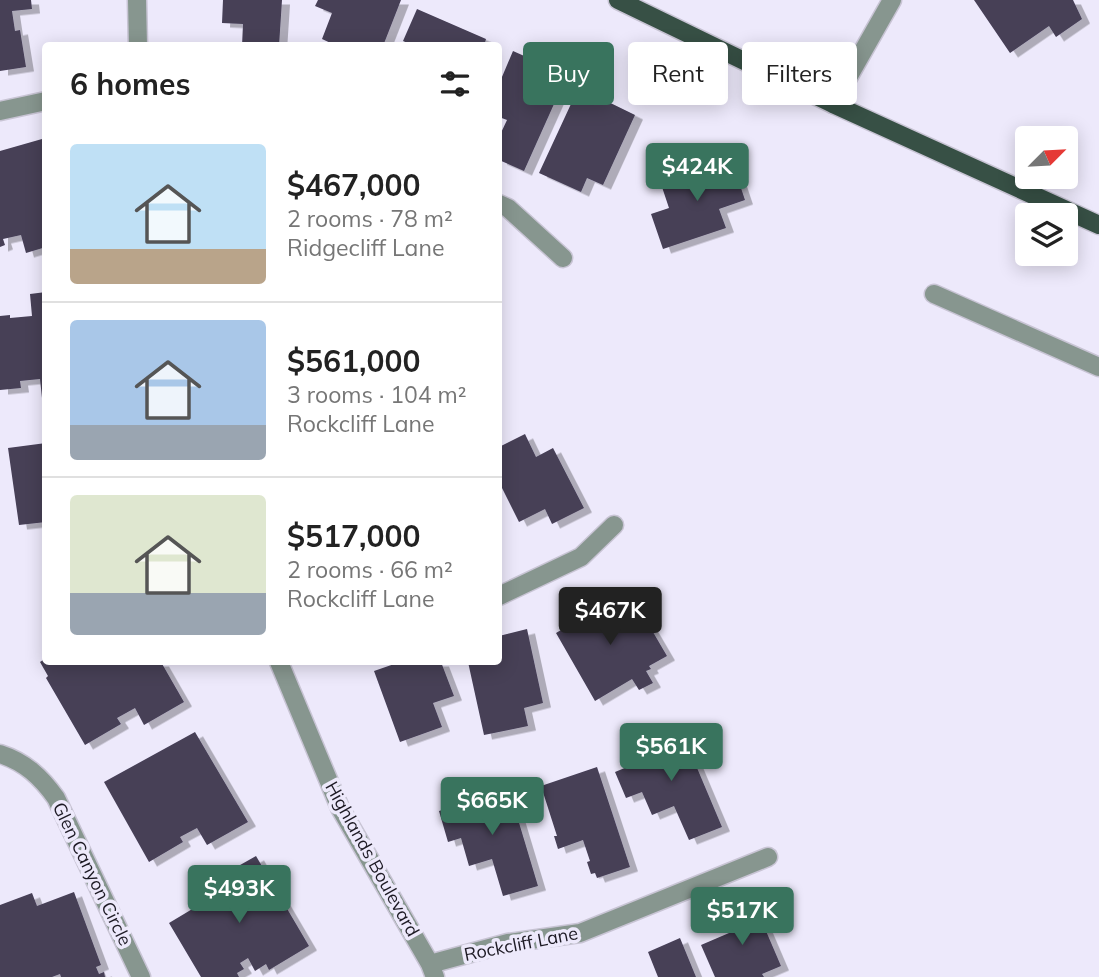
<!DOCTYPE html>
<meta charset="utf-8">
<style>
body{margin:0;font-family:Mulish,sans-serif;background:#f6f6f6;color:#222;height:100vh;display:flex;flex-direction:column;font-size:26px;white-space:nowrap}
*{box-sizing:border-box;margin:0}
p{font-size:23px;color:#767676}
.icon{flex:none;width:38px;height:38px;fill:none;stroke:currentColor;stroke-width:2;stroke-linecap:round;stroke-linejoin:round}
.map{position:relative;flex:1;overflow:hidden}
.panel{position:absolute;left:42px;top:42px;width:460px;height:623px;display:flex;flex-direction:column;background:#fff;border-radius:7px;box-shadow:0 4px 18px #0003}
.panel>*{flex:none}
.hud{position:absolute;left:523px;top:42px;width:471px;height:63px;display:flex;gap:14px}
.needle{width:46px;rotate:66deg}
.tools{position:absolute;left:1015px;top:126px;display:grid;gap:14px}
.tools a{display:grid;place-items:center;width:63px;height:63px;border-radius:7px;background:#fff;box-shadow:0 4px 18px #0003;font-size:35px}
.price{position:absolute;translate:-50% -60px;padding:0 16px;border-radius:7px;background:#39745e;color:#fff;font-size:23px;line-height:46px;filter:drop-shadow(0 2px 4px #0008)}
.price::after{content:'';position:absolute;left:50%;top:42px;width:21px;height:16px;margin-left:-10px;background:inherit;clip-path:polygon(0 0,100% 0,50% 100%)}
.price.active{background:#222;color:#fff}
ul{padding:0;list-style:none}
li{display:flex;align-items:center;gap:21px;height:175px;padding:0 28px}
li+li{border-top:2px solid #e0e0e0}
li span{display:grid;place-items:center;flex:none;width:196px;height:140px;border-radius:7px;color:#555}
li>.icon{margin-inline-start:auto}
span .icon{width:84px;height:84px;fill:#fffc;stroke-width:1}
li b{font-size:30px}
h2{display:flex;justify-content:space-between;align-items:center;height:84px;padding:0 28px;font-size:30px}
.chip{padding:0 24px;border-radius:7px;background:#fff;box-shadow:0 4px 18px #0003;font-size:24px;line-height:63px}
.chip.active{background:#39745e;color:#fff}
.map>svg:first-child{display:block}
.building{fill:#463f57;filter:url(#shadow)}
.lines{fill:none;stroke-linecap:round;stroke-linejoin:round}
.minor-casing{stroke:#c8c4d4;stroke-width:21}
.major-casing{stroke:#c8c4d4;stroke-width:21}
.minor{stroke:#87968f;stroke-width:18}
.major{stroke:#375045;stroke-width:18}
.labels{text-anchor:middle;stroke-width:7;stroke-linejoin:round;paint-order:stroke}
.street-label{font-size:18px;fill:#1d1a24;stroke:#ede9fb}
</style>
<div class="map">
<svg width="1099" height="977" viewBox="0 0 1099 977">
<defs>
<filter id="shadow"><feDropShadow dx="8" dy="4.5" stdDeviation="0" flood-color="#0004"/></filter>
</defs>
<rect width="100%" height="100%" fill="#ede9fb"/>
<!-- building -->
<path class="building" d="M0,0H31L32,9L12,11L15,31L20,30L26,67L0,71Z
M223,0H282L279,46H242L243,24L222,23Z
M318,0H401L383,46H337L322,39L332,13L315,6Z
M974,0H1073L1082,19L1056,37L1049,26L1010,53Z
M417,9L486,39L484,46H414L403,41Z
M513,51L567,75L524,171L499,160V137L507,120L499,117V84Z
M577,91L593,98L594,95L635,115L603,185L587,178L581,192L539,173Z
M42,139L46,150V247L26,253L21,235L3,239L5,245L0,247V151Z
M731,158L745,200L719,209L726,228L663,249L651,214L669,208L660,181Z
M46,292V398H42L40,379L20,381L21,388L0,390V316L10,315V318L32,316L30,294Z
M525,434L536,457L553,448L584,508L552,524L545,509L519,522L499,482V447Z
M46,443V522L19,525L8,448Z
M604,588L625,625L643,615L667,656L649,666L651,669L646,671L653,683L639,690L632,679L595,701L556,633L580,619L572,607Z
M527,629L543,703L524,708L528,726L484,735L468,662H499V636Z
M46,658V662H161L184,702L144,725L135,708L117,718L121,724L85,745L46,678L48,676L40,662Z
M400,662H441L454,696L433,703L442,727L400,742L374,671Z
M681,730L722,827L689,840L674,806L652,815L642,792L626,798L615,772L632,765L626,753Z
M195,732L248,822L207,845L197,828L180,837L183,842L149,862L104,782Z
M597,767L630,867L597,878L595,873L591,874L587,862L590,861L583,840L558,849L554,836H557L541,786Z
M508,786L538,886L503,896L492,859L469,866L461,838L448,842L439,811L452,807L451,802Z
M256,856L309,946L269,970L266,964L255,971L248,958L240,963L244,969L237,973L239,977H201L169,923L204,902L196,890Z
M74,892L101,965L96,967L99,974L104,972L105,977H61L60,974L52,977H0V905L32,893L37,906Z
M754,903L781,966L762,974L764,977H715L701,945L729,933L722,917Z
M680,938L696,977H658L648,952Z"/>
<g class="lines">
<defs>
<path id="minor" d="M137,0L138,46
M833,104L892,0
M0,111L46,101
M499,204L508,208L563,258
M934,294L1099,367
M499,596L581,557L614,525
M279,662L340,808L430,964L435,977
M0,754C25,762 41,777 56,798L141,977
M430,964L508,943L580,933L768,857"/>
<path id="major" d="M618,0L833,104L1099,225"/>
</defs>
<!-- minor casing -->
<use href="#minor" class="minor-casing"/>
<!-- major casing -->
<use href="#major" class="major-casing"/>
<!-- minor -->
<use href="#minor" class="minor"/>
<!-- major -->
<use href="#major" class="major"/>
</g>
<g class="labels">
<!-- street labels -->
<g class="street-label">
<text transform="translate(372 859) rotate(61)" y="6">Highlands Boulevard</text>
<text transform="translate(92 874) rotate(64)" y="6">Glen Canyon Circle</text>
<text transform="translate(521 944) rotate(-11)" y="6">Rockcliff Lane</text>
</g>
</g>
</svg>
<div class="tools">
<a><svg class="needle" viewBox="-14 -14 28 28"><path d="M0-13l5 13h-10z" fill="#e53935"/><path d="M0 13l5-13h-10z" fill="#767676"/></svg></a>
<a><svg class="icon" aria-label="layers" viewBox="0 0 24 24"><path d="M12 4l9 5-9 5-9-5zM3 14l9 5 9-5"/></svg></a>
</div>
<b class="price" style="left:697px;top:203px">$424K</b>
<b class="price active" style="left:610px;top:647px">$467K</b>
<b class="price" style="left:671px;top:783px">$561K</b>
<b class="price" style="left:492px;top:837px">$665K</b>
<b class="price" style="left:239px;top:925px">$493K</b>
<b class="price" style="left:742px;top:947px">$517K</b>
<div class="hud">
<a class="chip active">Buy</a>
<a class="chip">Rent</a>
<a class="chip">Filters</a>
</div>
<section class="panel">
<h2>6 homes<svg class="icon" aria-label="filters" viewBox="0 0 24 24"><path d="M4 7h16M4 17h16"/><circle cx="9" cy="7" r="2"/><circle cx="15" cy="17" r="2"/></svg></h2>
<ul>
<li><span style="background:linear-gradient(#bfe0f5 75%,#b9a48a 0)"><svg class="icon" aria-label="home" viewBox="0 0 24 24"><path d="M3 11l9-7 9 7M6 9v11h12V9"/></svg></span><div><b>$467,000</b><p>2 rooms · 78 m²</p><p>Ridgecliff Lane</p></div></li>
<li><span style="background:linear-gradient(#a9c7e8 75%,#9aa5b1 0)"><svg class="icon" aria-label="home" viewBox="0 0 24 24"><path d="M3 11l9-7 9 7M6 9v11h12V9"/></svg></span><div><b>$561,000</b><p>3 rooms · 104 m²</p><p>Rockcliff Lane</p></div></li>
<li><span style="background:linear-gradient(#dfe7d0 70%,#9aa5b1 0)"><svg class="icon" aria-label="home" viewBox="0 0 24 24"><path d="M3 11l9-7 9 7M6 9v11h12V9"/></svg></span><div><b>$517,000</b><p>2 rooms · 66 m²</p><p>Rockcliff Lane</p></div></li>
</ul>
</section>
</div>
